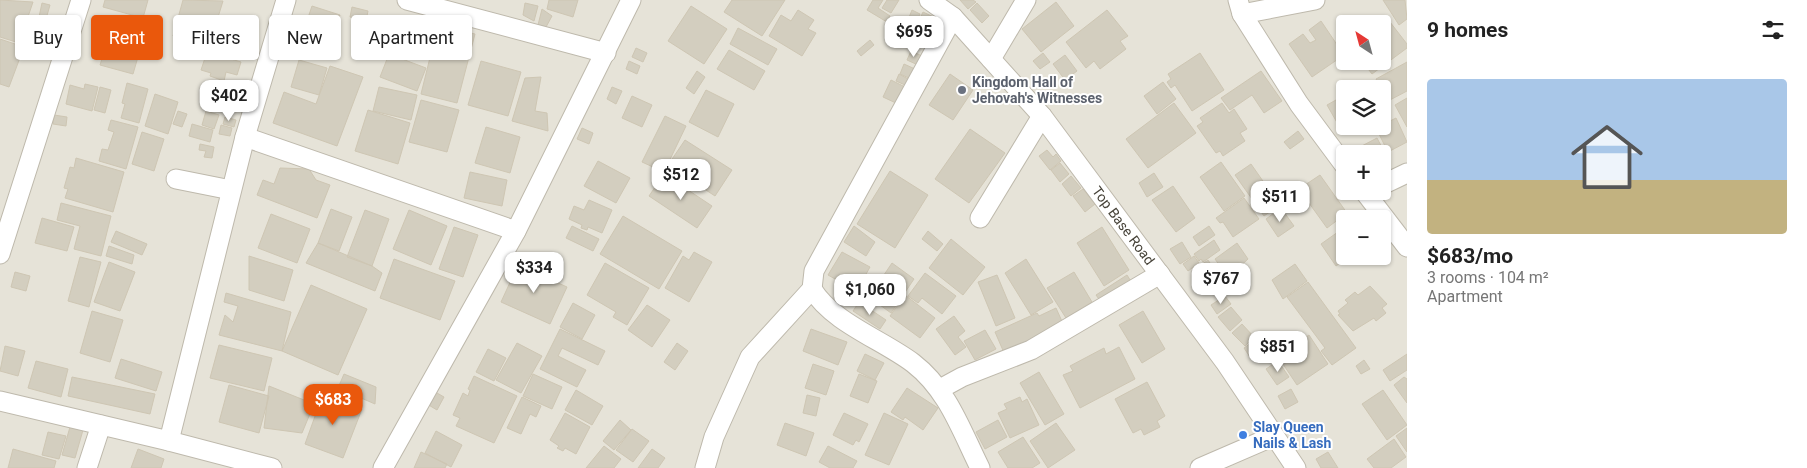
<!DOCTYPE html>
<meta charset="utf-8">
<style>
body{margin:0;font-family:Roboto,sans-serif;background:#f6f6f6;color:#222;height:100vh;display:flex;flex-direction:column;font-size:19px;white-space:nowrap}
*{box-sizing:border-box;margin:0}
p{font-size:16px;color:#767676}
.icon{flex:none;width:28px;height:28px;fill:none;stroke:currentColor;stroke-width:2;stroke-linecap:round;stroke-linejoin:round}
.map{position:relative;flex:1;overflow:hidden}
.panel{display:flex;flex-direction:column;background:#fff;width:400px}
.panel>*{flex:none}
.hud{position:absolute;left:15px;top:15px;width:475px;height:45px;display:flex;gap:10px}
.needle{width:32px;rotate:324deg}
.tools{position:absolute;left:1336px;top:15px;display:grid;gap:10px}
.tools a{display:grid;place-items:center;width:55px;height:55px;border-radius:5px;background:#fff;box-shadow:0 1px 4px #0004;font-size:25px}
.price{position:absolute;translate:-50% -42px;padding:0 11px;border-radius:10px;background:#fff;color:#222;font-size:16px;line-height:32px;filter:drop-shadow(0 1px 2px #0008)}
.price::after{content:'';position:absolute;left:50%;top:30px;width:15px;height:11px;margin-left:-8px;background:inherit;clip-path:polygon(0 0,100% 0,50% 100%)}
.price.active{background:#ea580c;color:#fff}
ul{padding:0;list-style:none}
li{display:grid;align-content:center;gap:10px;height:265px;padding:0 20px}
li span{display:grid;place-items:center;height:155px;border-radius:5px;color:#555}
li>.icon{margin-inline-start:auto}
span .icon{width:90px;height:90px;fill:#fffc;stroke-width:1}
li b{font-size:21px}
h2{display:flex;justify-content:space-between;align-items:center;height:60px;padding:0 20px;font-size:21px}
.pill{padding:0 18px;border-radius:5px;background:#fff;box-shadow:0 1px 4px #0004;font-size:18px;line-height:45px}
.pill.active{background:#ea580c;color:#fff}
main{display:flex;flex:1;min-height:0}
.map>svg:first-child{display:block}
.residential{fill:#e6e3d8;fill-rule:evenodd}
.building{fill:#d3cebf;stroke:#cec6b3}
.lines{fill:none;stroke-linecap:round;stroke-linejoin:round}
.minor-casing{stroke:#beb9ac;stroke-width:21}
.minor{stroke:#fff;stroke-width:19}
.worship-dot{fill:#6b7280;stroke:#fff;stroke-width:2}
.shop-dot{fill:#3f7fe0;stroke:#fff;stroke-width:2}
.labels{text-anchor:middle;stroke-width:4;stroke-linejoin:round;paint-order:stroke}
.worship-label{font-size:14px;font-weight:bold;fill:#5b616d;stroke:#fff;text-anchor:start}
.street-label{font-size:14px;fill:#464238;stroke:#fff}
.shop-label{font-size:14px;font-weight:bold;fill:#366cbe;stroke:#fff;text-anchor:start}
</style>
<main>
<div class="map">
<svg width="1407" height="468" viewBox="0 0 1407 468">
<rect width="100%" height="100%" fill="#f3f1e9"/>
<!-- residential -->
<path class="residential" d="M0,0H1407V468H0ZM1345,24H1382V61H1345ZM1345,89H1382V126H1345ZM1345,154H1382V191H1345ZM1345,219H1382V256H1345Z"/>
<!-- building -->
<path class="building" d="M0,0L33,2L19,43L0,37Z
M105,0H148L143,18L103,7Z
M183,0L223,1L215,27L225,29L222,38L227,42L225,50L173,36Z
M549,0H578L573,17L547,9Z
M732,0H785L762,36L724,12Z
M873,0H883L878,8L890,16L887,22L867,10Z
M887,0H899L891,13L882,8Z
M960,0H973L976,2L968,9Z
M1383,0H1405L1407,19L1399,25Z
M1056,2L1074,26L1041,52L1022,29Z
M42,3L50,5L46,19L39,17Z
M525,3L538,6L534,21L523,15Z
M977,3L989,16L982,23L970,10Z
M312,6L340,15L326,56L298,47Z
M691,6L727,29L704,64L668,41Z
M352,7L368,11L366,21L350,17Z
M542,9L552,16L546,27L538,25Z
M798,10L814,20L808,29L816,33L802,56L769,36L781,15L791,21Z
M912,10L920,14L915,24L908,20Z
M1107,10L1128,36L1120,41L1126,49L1100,69L1094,61L1086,68L1066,42Z
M923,12L938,19L932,32L917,25Z
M29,17L44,22L35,49L21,44Z
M1321,21L1344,55L1312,77L1289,44L1303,34L1310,43L1316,40L1309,30Z
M1390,22L1407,44V48L1372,74L1362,61H1382V28Z
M906,23L918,29L915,35L903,29Z
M438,25L475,34L457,103L421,94Z
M131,28L157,33L155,45L129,40Z
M738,28L777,49L768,65L730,44Z
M918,32L930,37L925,48L913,43Z
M0,39L24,47L9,87L0,84Z
M108,40L140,50L133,74L100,65Z
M870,40L874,45L861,56L857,51Z
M636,48L647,53L643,62L632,57Z
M729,50L765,71L754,90L717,69Z
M911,51L922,56L918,65L907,60Z
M207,52L241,62L237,75L226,72L224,81L210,76L211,73L201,70Z
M1043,53L1050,62L1040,69L1033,61Z
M1200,53L1224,90L1192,111L1175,85L1171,88L1167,82L1171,79L1168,74Z
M389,54L426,68L417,91L380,77Z
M1065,55L1077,71L1065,80L1053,64Z
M299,60L327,68L319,95L291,87Z
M481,61L521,72L508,116L468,105Z
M629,61L640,66L637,74L626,69Z
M1407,62V91L1388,101L1376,79Z
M904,64L915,69L911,79L900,74Z
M330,66L363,77L337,146L273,123L284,92L316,104Z
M697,71L705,77L694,94L686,88Z
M1261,71L1282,101L1264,113L1252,95L1230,110L1221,98Z
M899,74L908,79L905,85L896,81Z
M950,74L973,90L953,120L929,105Z
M541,77L535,111L547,113L548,131L512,121L525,78Z
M891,80L905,87L898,104L883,97Z
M1370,81L1374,89H1357Z
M1163,82L1176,99L1157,114L1144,96Z
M127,83L148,89L139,123L121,118L125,104L122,103Z
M85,84L98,87L92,111L66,104L70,85L84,89Z
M100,87L111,90L105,113L94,110Z
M379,87L417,95L411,120L373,111Z
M612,87L622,91L616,104L607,99Z
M236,90L249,95L245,109L231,104Z
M706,90L734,104L718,137L689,122Z
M155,94L178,102L168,134L145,126Z
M1345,95V122L1339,126L1327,105Z
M632,96L652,105L642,127L622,118Z
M1407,98V127L1395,105Z
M421,100L459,110L447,152L409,142Z
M1174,103L1196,133L1148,168L1126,139Z
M1222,103L1229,113L1234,109L1247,129L1240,133L1245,141L1223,156L1220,151L1216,153L1197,126L1203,122L1200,118Z
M368,110L410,123L398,164L355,151Z
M178,111L187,114L182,127L173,124Z
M206,111L219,115L214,129L202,125Z
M54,115L67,117L66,126L53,124Z
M665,116L686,126L664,172L642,162Z
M225,117L236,120L234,127L223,124Z
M1396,118L1407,142L1388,152L1376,128Z
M111,120L138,127L126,169L99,161L102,149L108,150L114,132L108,130Z
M192,124L213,130L210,142L189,136Z
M221,125L232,128L230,136L219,134Z
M486,127L520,137L510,173L475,163Z
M582,128L593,133L589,144L577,139Z
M970,129L1005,153L969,203L935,179Z
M1298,131L1304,139L1290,149L1284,142Z
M142,132L164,139L154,171L132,164Z
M1377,138L1385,153L1358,154L1356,149Z
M685,140L732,170L715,196L668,165Z
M200,144L214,147L212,158L204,157L206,151L199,150Z
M1047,150L1053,157L1056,154L1061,161L1050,170L1039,156Z
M76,158L124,172L113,212L65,198L68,189L64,188L70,167L74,168Z
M598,161L630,178L616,203L584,186Z
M1221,162L1245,196L1224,211L1200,177Z
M1060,163L1069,174L1060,182L1051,170Z
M1251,164L1272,194L1276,191L1284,202L1264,216L1235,175Z
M280,168L309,169L316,180L330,185L317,218L257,195L263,180L274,184Z
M890,171L928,195L895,248L857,224Z
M470,172L507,180L502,206L464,198Z
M1154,173L1163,187L1147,197L1139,183Z
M664,174L712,206L697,228L649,196Z
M1320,175L1347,213L1327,228L1299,189Z
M1071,176L1081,188L1071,196L1062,184Z
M1173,186L1195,218L1176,232L1152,200Z
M1083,189L1095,204L1085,212L1073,196Z
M1244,198L1259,219L1233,237L1223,222L1220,223L1216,218Z
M589,200L612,210L602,233L588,227L587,230L581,228L582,225L569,219L574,206L584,210Z
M61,203L111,216L101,256L74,249L80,226L57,220Z
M1281,208L1294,226L1278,237L1266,219Z
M331,209L352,217L339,251L318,243Z
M365,210L389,219L372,266L347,257Z
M409,210L447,226L431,265L393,249Z
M271,214L310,229L297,263L258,248Z
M623,216L682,251L659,289L600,254Z
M42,218L74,227L67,251L35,243Z
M572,226L599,239L593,251L566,238Z
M854,226L875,242L866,256L844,242Z
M1209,226L1215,235L1199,246L1193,237Z
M454,227L478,235L463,277L439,269Z
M1102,227L1129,270L1104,286L1077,243Z
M1345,227V256H1350L1336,266L1321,244Z
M116,231L147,244L142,255L111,242Z
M928,231L943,244L937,251L922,239Z
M951,239L985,267L963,295L929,268Z
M1214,240L1220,250L1203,262L1201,259L1199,261L1194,254Z
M1182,242L1191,257L1180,264L1170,249Z
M318,243L372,266L382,273L375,291L306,263Z
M1237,243L1248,259L1234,272L1229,264L1222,269L1215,259Z
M109,246L134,255L132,264L106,256Z
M694,252L712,262L689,302L665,288L683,256L689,260Z
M842,252L870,267L865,276L871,279L862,294L828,275Z
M249,256L293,270L284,301L249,290Z
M1194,256L1199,263L1188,271L1183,264Z
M80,257L101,262L89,307L68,301Z
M394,259L455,281L440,320L380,298Z
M1026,259L1053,302L1031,315L1005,273Z
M1208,260L1216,272L1205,279L1197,268Z
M109,262L135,272L120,311L94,302Z
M605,263L649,288L627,325L613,317L616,312L587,295Z
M892,263L914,279L891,313L869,297Z
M1295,264L1307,281L1283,299L1272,280Z
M518,265L567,287L550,324L501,302Z
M15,272L30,276L26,291L11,287Z
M1074,272L1092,302L1066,318L1047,288Z
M925,273L956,296L942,314L922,298L918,303L908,296Z
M997,275L1015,318L996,326L978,282Z
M1127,275L1132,283L1101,302L1096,295Z
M1229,280L1233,287L1221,294L1217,287Z
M1308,282L1356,348L1332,365L1321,351L1325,348L1287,297Z
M311,285L367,309L338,375L282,351Z
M1370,286L1387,304L1382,308L1386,313L1376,321L1374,318L1353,331L1338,315L1340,314L1338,311L1348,303L1345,300L1355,292L1358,295Z
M226,293L291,312L282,351L219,335L225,315L233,322L238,306L224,302Z
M905,295L935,318L920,338L890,316Z
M1225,296L1231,304L1217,314L1211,305Z
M859,302L886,320L880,329L853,311Z
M573,303L595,315L582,339L560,327Z
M647,305L670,320L652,347L628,330Z
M1231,307L1242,320L1230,331L1218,317Z
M1056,308L1065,328L1005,355L995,332L1037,313L1039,316Z
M92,311L123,320L110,362L80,353Z
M1143,311L1165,349L1142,363L1119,325Z
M954,316L965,331L958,337L966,347L955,355L936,329Z
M1242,324L1254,337L1245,346L1232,333Z
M560,329L605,351L598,365L562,348L558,356L586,370L577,387L540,369Z
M811,329L847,342L838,365L803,351Z
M985,330L996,349L975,360L964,341Z
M1309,335L1328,364L1297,385L1281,361L1297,351L1294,346Z
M1259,337L1265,346L1250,357L1244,348Z
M517,343L542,356L521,393L496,380Z
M677,343L688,351L675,370L664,362Z
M219,345L272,358L264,391L210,378Z
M5,346L25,351L18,376L0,371Z
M1119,347L1135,379L1080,408L1063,375L1073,371L1070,366L1104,348L1106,354Z
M488,349L506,358L494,381L476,372Z
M865,354L884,363L875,380L857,371Z
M1407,354V370L1390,381L1383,370Z
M121,359L162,372L156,391L115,378Z
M1364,360L1370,369L1361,374L1356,366Z
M36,361L68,369L61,397L28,388Z
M1278,361L1289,377L1277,385L1266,369Z
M813,364L834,371L826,395L805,388Z
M1039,372L1064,414L1045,425L1020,383Z
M344,374L376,387L375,404L338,388Z
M533,374L562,387L552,409L523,396Z
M859,374L877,381L868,403L850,396Z
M474,376L517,396L494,443L456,426L460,418L453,415L463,393L468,396L470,390L468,389Z
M72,377L155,394L150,414L68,396Z
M1404,377L1407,379V403L1394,385Z
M1147,382L1165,416L1157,421L1160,427L1144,435L1141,429L1133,433L1115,399Z
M229,385L269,396L259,433L219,422Z
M269,386L314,404L302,433L264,428Z
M907,388L938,408L923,430L905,417L903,420L891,412Z
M430,389L444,397L437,410L422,401Z
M1291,389L1298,402L1285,409L1278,396Z
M576,390L603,406L592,425L565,410Z
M1383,390L1407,425L1387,440L1362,404Z
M323,394L362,409L343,458L305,444Z
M807,395L820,398L816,416L803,413Z
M522,397L541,406L536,417L530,414L521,434L507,428Z
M1020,397L1022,402L1027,399L1039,425L1010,438L998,413L1007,409L1004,404Z
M565,413L590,427L576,454L565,448L563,451L557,448L559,446L550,440Z
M844,413L868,424L859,442L856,440L853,445L833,435Z
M884,413L908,424L889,465L865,455Z
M620,420L631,430L614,450L603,441Z
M998,420L1007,437L985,449L976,432Z
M785,423L814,433L806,456L777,445Z
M1056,423L1075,450L1048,468L1030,441Z
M70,427L83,430L75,458L62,455Z
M1407,428V452L1396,436Z
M632,429L649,441L633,462L616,450Z
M436,431L462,445L451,467L425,453Z
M48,432L66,436L59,459L42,455Z
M1023,437L1040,463L1032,468H1008L998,452Z
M1394,439L1406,457L1391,468H1374L1367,459Z
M604,446L621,459L614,468H586Z
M828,446L857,461L853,468H830L819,462Z
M13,449L56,461L54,468H8Z
M138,449L164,459L161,468H131Z
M652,449L665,458L658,468H638Z
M421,452L447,464L445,468H414Z
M1328,452L1338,468H1321L1316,459Z"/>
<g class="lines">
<defs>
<g id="minor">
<path d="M407,0L606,53"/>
<path id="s1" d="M929,0L953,17L1042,116L1225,362L1296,468"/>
<path d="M1238,0L1242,14L1299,104L1345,166"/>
<path d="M1242,14L1315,0"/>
<path d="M991,59L1026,0"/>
<path d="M245,137L516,231"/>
<path d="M176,179L231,190"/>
<path d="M1382,185L1407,173"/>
<path d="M1364,191L1407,247"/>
<path d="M980,218L1042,116"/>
<path d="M0,254L81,0"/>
<path d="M812,289C833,323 881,339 913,363C948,390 961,430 980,468"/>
<path d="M940,389L962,377L1031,350L1160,274"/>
<path d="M0,401L169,441L272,468"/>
<path d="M169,441L245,137L286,0"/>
<path d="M87,468L101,425"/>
<path d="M383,468L516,231L631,0"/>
<path d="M705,468L714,437L750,357L812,289L814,271L953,17"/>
<path d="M1200,468L1274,436"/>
</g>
</defs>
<!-- minor casing -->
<use href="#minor" class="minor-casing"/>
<!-- minor -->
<use href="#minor" class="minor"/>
</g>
<!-- markers -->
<circle class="worship-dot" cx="962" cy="90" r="5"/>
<circle class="shop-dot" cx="1243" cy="435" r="5"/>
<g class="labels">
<!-- worship labels -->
<g class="worship-label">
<text x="972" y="87">Kingdom Hall of<tspan x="972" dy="16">Jehovah's Witnesses</tspan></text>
</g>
<!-- street labels -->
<g class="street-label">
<text dy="5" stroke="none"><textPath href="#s1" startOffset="299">Top Base Road</textPath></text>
</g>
<!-- shop labels -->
<g class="shop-label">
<text x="1253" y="432">Slay Queen<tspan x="1253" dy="16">Nails &amp; Lash</tspan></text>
</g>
</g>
</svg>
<div class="tools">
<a><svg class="needle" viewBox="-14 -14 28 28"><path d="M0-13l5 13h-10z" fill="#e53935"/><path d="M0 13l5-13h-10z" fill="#767676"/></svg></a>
<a><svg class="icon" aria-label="layers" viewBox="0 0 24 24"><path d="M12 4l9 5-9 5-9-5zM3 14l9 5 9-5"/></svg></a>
<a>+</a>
<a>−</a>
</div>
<b class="price" style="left:914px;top:58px">$695</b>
<b class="price" style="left:229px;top:122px">$402</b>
<b class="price" style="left:681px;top:201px">$512</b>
<b class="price" style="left:1280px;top:223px">$511</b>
<b class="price" style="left:534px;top:294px">$334</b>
<b class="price" style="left:1221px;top:305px">$767</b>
<b class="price" style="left:870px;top:316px">$1,060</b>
<b class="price" style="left:1278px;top:373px">$851</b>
<b class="price active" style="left:333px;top:426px">$683</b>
<div class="hud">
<a class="pill">Buy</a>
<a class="pill active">Rent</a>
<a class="pill">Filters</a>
<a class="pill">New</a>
<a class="pill">Apartment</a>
</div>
</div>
<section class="panel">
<h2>9 homes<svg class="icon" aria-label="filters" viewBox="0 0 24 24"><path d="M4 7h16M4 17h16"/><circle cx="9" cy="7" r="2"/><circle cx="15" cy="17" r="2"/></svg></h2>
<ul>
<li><span style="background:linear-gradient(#a9c7e8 65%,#c2b280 0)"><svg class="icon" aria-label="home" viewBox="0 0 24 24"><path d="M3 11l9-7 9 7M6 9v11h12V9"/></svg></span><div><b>$683/mo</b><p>3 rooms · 104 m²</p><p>Apartment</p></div></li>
</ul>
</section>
</main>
